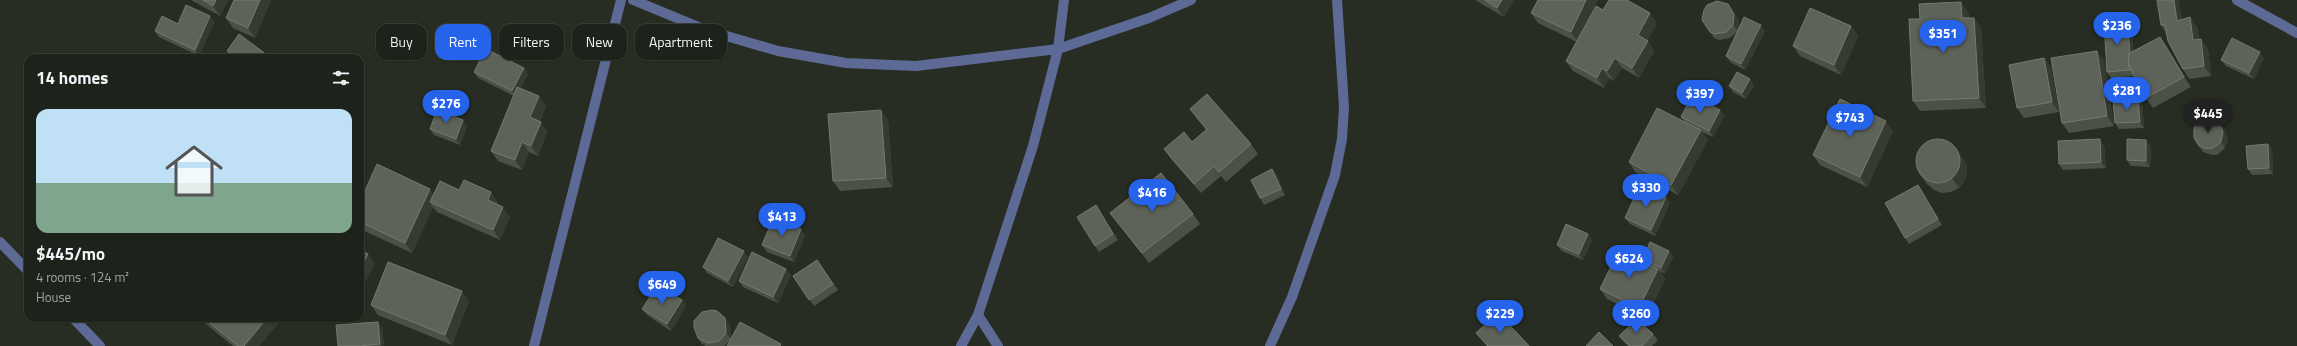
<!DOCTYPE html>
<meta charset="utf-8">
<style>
body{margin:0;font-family:"Titillium Web",sans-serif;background:#2a2f27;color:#f1f3f6;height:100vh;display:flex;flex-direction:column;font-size:15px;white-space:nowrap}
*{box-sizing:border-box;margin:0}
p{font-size:13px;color:#a0a4a2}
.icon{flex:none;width:22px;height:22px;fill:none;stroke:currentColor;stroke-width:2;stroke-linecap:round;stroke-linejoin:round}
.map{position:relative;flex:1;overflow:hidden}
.side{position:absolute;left:24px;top:54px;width:340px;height:268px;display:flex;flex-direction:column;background:#1d221a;border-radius:12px;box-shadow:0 1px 3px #0004,0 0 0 1px #3b3f39}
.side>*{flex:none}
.top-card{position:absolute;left:376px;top:24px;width:380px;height:36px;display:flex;gap:8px}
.price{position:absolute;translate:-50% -34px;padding:0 9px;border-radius:14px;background:#2563eb;color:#fff;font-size:13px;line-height:26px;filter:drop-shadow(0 1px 2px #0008)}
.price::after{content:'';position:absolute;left:50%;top:24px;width:12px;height:9px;margin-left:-6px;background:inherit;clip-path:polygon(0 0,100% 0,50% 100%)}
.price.on{background:#222;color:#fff}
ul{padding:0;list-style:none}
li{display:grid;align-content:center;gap:8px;height:212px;padding:0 12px}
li+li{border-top:1px solid #3b3f39}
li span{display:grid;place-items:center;height:124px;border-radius:12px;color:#555}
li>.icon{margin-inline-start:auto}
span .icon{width:72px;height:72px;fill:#fffc;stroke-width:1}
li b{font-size:17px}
h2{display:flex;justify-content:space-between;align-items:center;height:48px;padding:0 12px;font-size:17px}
.pill{padding:0 14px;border-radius:12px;background:#1d221a;box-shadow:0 1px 3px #0004,0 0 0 1px #3b3f39;font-size:14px;line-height:36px}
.pill.on{background:#2563eb;color:#fff}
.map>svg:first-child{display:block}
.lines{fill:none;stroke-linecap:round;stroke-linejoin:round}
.minor{stroke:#5e6a96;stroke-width:10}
.tertiary{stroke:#5e6a96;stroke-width:10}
.wall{fill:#4c5147}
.shaded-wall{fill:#353b30}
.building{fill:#5d6359;stroke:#757a70}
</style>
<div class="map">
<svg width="2297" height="346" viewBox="0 0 2297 346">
<rect width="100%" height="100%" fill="#272d22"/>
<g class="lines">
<!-- minor -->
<path class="minor" d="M2237,0L2297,33
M1058,49L1064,0
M0,242L28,271
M978,315L998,346
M73,318L100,346
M534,346L621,0
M1270,346L1292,297L1335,175L1342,139L1344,107L1337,0"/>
<!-- tertiary -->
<path class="tertiary" d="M633,0L706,30L778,51L846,63L916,66L1058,49L1149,18L1191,0
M961,346L978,315L1033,146L1058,49"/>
</g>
<!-- wall -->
<path class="wall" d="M191,0H228L220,16Z
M234,0H271L255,38L233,28L226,18Z
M1475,0H1514L1504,17Z
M1603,10L1657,23L1647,40L1654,51L1639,78L1622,68L1614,81L1609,78L1604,88L1573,71L1566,61L1577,42L1538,23L1531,13L1586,25Z
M1968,12L1969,18H1974L1981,28L1986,108L1920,111L1913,101Z
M2190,17L2197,27L2199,39H2201L2208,49L2211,76L2189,79L2183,69L2166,33L2161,25Z
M1702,20H1739L1738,31L1730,38L1719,40L1714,38Z
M2127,20L2132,26L2133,51L2160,37L2167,47L2191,87L2153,108L2146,98L2134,76L2111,78L2107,72Z
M214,22L199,56L159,37L155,31L178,24Z
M1851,26L1858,36L1841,75L1800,56L1793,46Z
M1765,31L1745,70L1730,62L1726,56Z
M227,51L271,58H233Z
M2044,58L2051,68L2059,112L2024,118L2017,108Z
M2264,58L2254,79L2226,66L2221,60Z
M2104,60L2114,126L2069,133L2062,123Z
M524,68L528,74L520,89L546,106L540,121L547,132L538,156L529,152L522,170L498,161L491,151L514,96L478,78L474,72Z
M1754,85L1746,99L1733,92L1729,86Z
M2138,98L2142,104L2144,128L2119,129L2115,123Z
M1190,109L1251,144L1258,154L1226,182L1221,176L1201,193L1171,159L1164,149L1192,142L1206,130L1197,119Z
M881,110L888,120L893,187L840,191L833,181Z
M1720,110L1724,116L1713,137L1702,132L1708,140L1678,195L1635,172L1629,162L1685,122L1681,117Z
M463,120L467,127L460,145L434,135L430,129Z
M2219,123L2224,129L2228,139L2225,148L2217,155H2212L2203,152L2194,138Z
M1893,131L1867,187L1820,165L1813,155Z
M2268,144L2272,150L2273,174L2252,175L2248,169Z
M2104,145L2106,168L2063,170L2059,164Z
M2151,146L2150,167L2131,166L2127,160Z
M1960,155L1967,165V174L1964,182L1959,188L1951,192L1942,193L1934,190L1927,184L1920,174Z
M1272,169L1277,175L1285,195L1264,205L1260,198Z
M459,190L498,202L497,204L510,217L500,240L437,212L433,207L412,253L360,229V202L434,194Z
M1922,191L1942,225L1909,244L1905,238Z
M1670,203L1655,236L1630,224L1625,218Z
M1096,205L1118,240L1099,252L1095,246Z
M1110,213L1193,214L1200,224L1149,263Z
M805,236L794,262L767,252L762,245Z
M1592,240L1583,260L1562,251L1557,245Z
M1669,251L1673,257L1665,274L1660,271L1665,279L1646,318L1607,299L1600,289L1645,263L1643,259Z
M748,257L733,287L707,273L703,267Z
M817,260L838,290L814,306L793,276Z
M791,275L778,303L743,287L739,281Z
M682,300L686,306L671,331L647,315L642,309Z
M469,301L452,345L378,315L371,305Z
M1498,313L1530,346H1487L1481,339L1476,333Z
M202,318H279L281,320L259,346H233L206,324Z
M730,324L731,339L724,346H706L702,344L698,338Z
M382,328L384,346H338Z
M1653,334L1658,340L1652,346H1628L1624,342L1619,336Z"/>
<!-- shaded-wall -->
<path class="shaded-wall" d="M216,0H228L220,16L213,6Z
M260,0H271L255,38L248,28Z
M1502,0H1514L1504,17L1497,8Z
M1586,0H1598L1578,42L1571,32Z
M2174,0H2179L2184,31L2177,21Z
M1961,2L1968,12L1969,28L1962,18Z
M1728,4L1739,20L1738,31L1733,25Z
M1650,13L1657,23L1645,45L1638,35Z
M210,16L214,22L199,56L195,50Z
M2190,17L2197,27L2200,50L2193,40Z
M1974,18L1981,28L1986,108L1979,98Z
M2127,20L2132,26L2135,76L2131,70Z
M1761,25L1765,31L1745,70L1741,64Z
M1851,26L1858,36L1841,75L1834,65Z
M2160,37L2167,47L2191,87L2184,77Z
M2201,39L2208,49L2211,76L2204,66Z
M1648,41L1654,51L1639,78L1632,68Z
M2097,51L2104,60L2114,126L2107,116Z
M2260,52L2264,58L2254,79L2249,73Z
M1615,58L1622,68L1614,81L1607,71Z
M2044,58L2051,68L2059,112L2052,102Z
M524,68L528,74L516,97L512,91Z
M1602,68L1609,78L1604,88L1597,78Z
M1750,79L1754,85L1746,99L1742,93Z
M539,96L546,106L537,127L530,117Z
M2138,98L2142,104L2144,128L2140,122Z
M881,110L888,120L893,187L886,178Z
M1720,110L1724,116L1713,137L1709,131Z
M463,120L467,127L460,145L456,139Z
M1886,121L1893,131L1867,187L1860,177Z
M541,122L547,132L538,156L531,146Z
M2219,123L2224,129L2228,139L2225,148L2221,142Z
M1701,130L1708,140L1678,195L1671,185Z
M2100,139L2104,145L2106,168L2101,162Z
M2146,140L2151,146L2150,167L2146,161Z
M522,142L529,152L522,170L515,160Z
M2268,144L2272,150L2273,174L2269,168Z
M1960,155L1967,165V174L1964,182L1959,188L1952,178Z
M1272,169L1277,175L1285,195L1281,189Z
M1918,185L1922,191L1942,225L1938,219Z
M430,189L437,199L430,202L433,207L412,253L405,243Z
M491,192L498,202L495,210L488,200Z
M1666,197L1670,203L1655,236L1651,230Z
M503,207L510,217L500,240L493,230Z
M801,229L805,236L794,262L790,256Z
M1588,234L1592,240L1583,260L1579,254Z
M744,251L748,257L733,287L728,281Z
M1669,251L1673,257L1665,274L1661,268Z
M368,254L375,264L360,292V269Z
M786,269L791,275L778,303L773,297Z
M1658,269L1665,279L1646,318L1639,308Z
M462,291L469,301L452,345L445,335Z
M682,300L686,306L671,331L667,324Z
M267,318H279L281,320L259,346H244Z
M725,318L730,324L731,339L726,333Z
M378,322L382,328L384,346H381L380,344Z"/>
<!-- building -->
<path class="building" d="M203,0H216L213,6Z
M234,0H260L248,28L226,18Z
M1485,0H1502L1497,8Z
M1538,0H1586L1571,32L1531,13Z
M1609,0H1627L1650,13L1638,35L1648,41L1632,68L1615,58L1607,71L1602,68L1597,78L1566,61L1596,6L1603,10Z
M2157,0H2174L2177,21L2190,17L2193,40L2201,39L2204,66L2183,69L2168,41L2165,25H2161Z
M1717,1L1728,4L1734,14L1733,25L1726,32L1715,34L1710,32L1702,20L1704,10L1707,5Z
M1961,2L1962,18H1974L1979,98L1913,101L1909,19H1920L1919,4Z
M186,5L210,16L195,50L155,31L162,16L178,24Z
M1810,8L1851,26L1834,65L1793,46Z
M1744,17L1761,25L1741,64L1726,56Z
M2127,20L2130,53L2128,54L2129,66L2131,70L2107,72L2104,21Z
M239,34L271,58H236L227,51Z
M2160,37L2184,77L2146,98L2129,66L2128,54Z
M2232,38L2260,52L2249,73L2221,60Z
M486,49L524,68L512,91L474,72Z
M2097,51L2107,116L2062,123L2051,58Z
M105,55V58H91Z
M2044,58L2052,102L2017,108L2009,65Z
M1737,72L1750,79L1742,93L1729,86Z
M517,87L539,96L530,117L541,122L531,146L522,142L515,160L491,151Z
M1207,94L1251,144L1219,172L1214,166L1194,184L1164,149L1184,132L1192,142L1207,129L1190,109Z
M1692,96L1720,110L1709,131L1681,117Z
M2138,98L2140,122L2115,123L2113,100Z
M1840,99L1886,121L1860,177L1813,155Z
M1657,108L1701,130L1671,185L1629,162Z
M437,110L463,120L456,139L430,129Z
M881,110L886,178L833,181L828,114Z
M2210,119L2219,123L2223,132L2221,142L2213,148L2208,149L2199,146L2194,138V128L2196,124L2200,120Z
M2100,139L2101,162L2059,164L2058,141Z
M2127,139L2146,140V161L2127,160Z
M1916 161a22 22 0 1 1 44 0a22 22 0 1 1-44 0Z
M2268,144L2269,168L2248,169L2246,146Z
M377,164L430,189L405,243L360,222V202Z
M1272,169L1281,189L1260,198L1251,180Z
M1161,173L1193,214L1142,253L1110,213Z
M464,180L491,192L488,200L503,207L493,230L430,202L440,181L459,190Z
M1640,185L1666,197L1651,230L1625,218Z
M1918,185L1938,219L1905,238L1885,203Z
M1096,205L1113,234L1095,246L1077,217Z
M773,219L801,229L790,256L762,245Z
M1566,224L1588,234L1579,254L1557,245Z
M718,238L744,251L728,281L703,267Z
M1650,242L1669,251L1661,268L1643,259Z
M360,249L368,254L360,269Z
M1619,250L1658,269L1639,308L1600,289Z
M752,252L786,269L773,297L739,281Z
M817,260L833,284L809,300L793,276Z
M388,262L462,291L445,335L371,305Z
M658,285L682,300L667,324L642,309Z
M712,310L717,311L725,318L726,333L719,341L708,343L698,338L694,327V321L702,312Z
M1498,313L1529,346H1488L1476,333Z
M204,318H267L244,346H238Z
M1637,319L1653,334L1642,346H1630L1619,336Z
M378,322L380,344L358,346H338L336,325Z
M740,322L781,344L780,346H727Z
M1599,332L1613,346H1586Z"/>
</svg>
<b class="price" style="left:2117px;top:46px">$236</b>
<b class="price" style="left:1943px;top:54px">$351</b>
<b class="price" style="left:2127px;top:111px">$281</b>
<b class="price" style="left:1700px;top:114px">$397</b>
<b class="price" style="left:446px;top:124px">$276</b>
<b class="price on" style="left:2208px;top:134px">$445</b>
<b class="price" style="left:1850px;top:138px">$743</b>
<b class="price" style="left:1646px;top:208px">$330</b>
<b class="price" style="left:1152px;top:213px">$416</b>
<b class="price" style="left:782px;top:237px">$413</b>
<b class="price" style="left:1629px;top:279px">$624</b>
<b class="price" style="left:662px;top:305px">$649</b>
<b class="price" style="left:1500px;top:334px">$229</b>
<b class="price" style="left:1636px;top:334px">$260</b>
<div class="top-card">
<a class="pill">Buy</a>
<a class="pill on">Rent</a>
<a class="pill">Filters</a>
<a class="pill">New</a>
<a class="pill">Apartment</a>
</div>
<section class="side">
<h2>14 homes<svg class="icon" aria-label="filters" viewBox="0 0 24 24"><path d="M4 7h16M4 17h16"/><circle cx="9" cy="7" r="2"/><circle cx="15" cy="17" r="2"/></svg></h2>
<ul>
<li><span style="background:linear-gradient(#bfe0f5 60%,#7fa58c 0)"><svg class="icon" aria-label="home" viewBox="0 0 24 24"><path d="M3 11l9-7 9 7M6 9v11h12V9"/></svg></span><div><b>$445/mo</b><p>4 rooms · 124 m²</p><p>House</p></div></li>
</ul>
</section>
</div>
